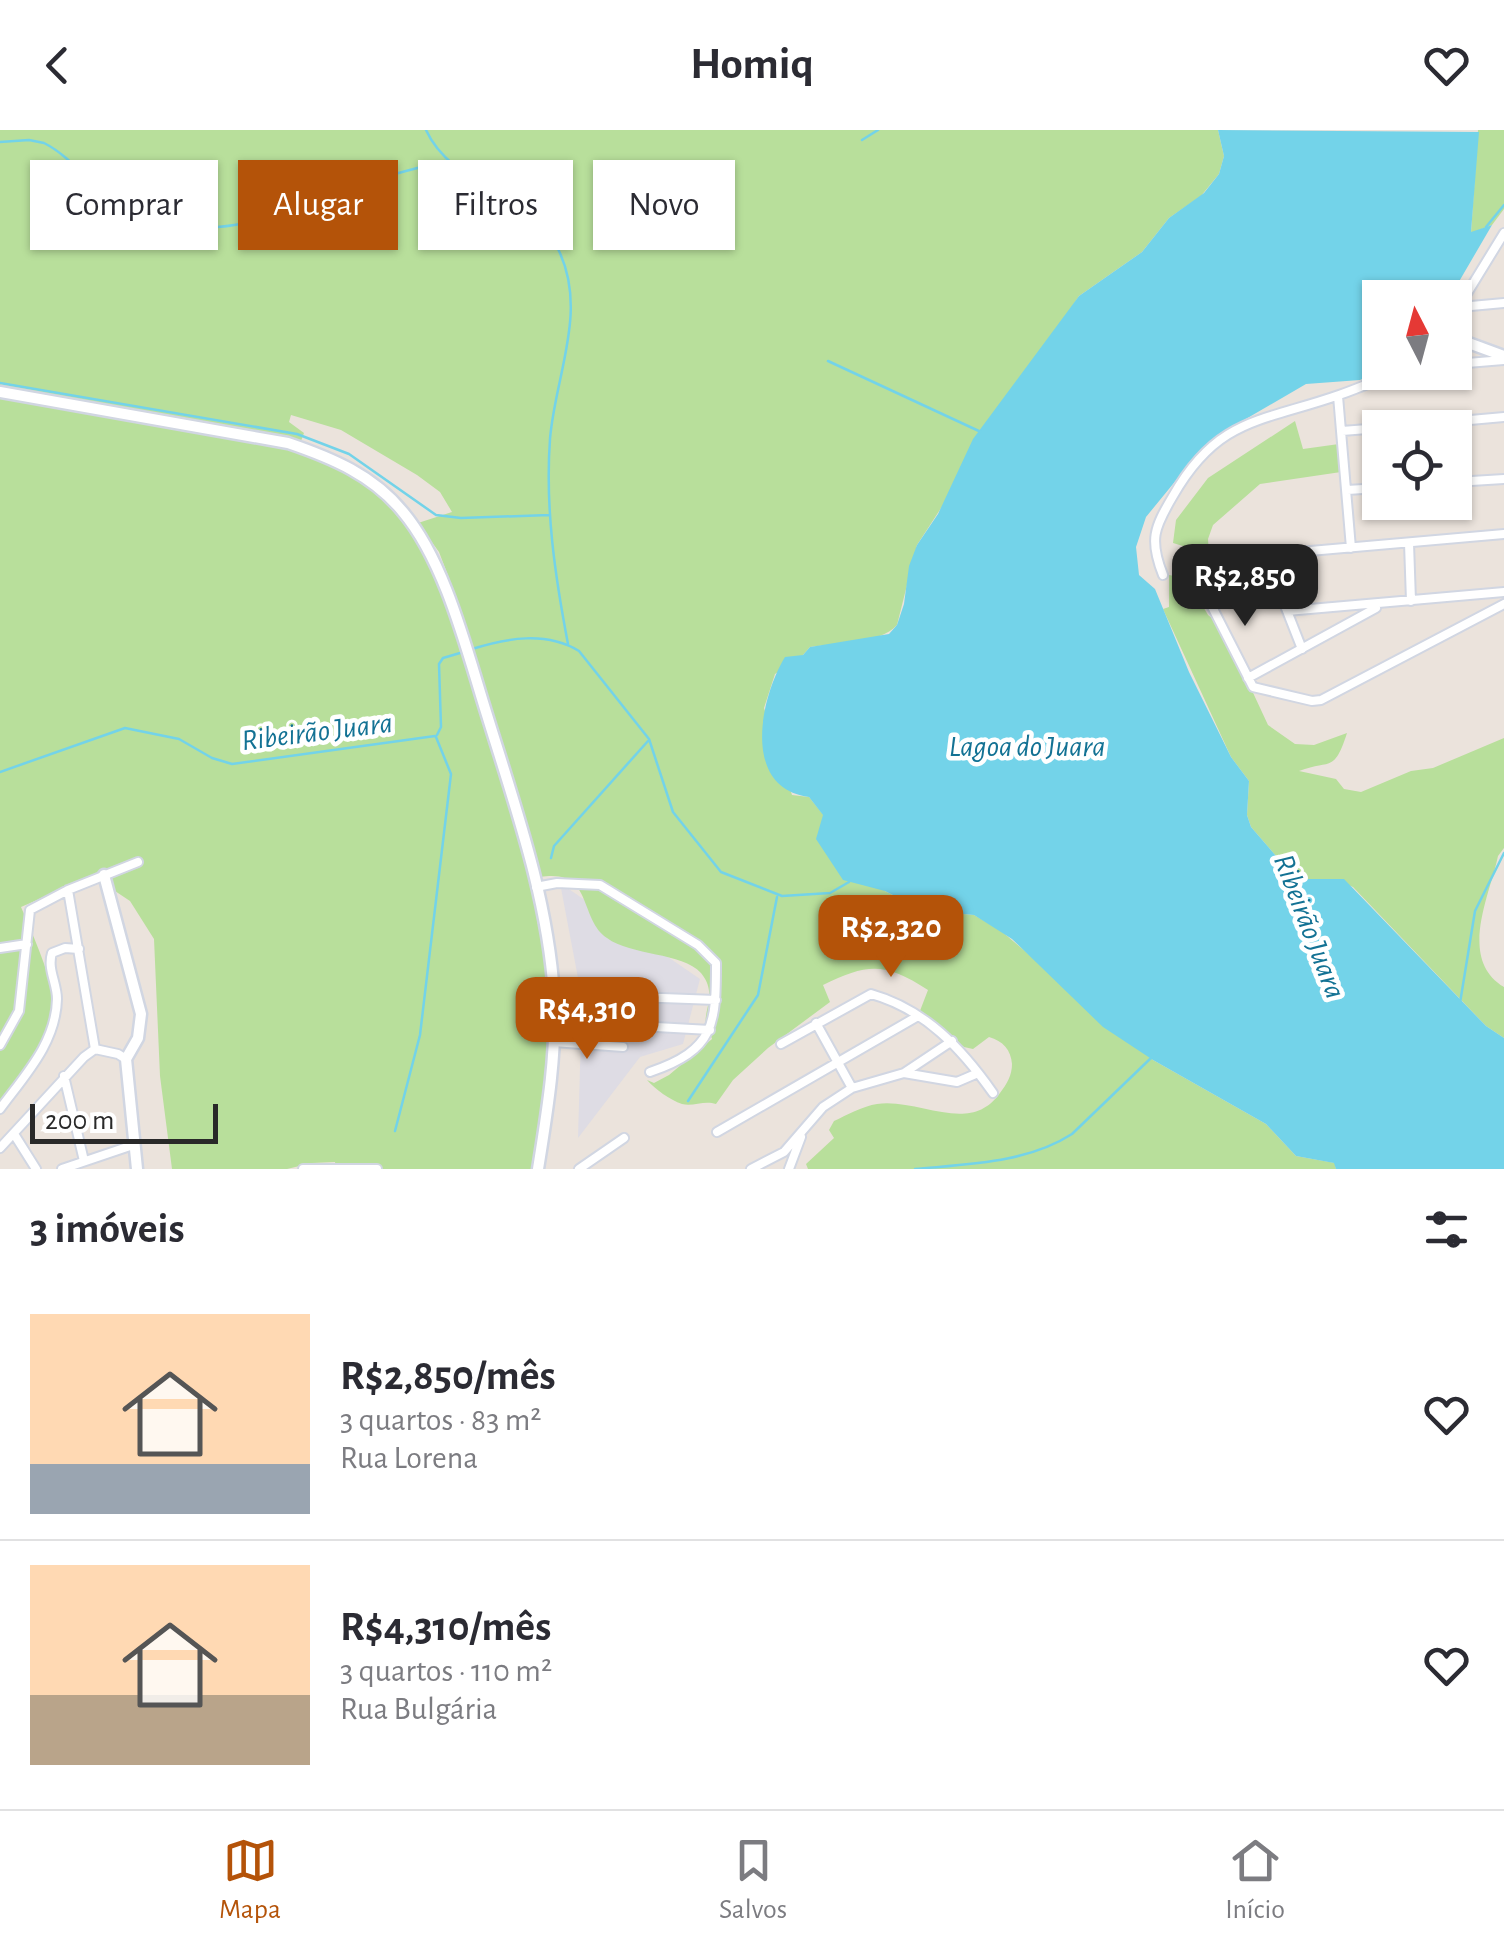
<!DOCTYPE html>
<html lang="pt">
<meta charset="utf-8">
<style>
body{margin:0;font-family:"Alegreya Sans",sans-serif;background:#f2f2f3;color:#2b2b33;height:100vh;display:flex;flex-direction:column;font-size:38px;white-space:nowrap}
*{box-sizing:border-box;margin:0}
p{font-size:32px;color:#7c7c81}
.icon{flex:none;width:55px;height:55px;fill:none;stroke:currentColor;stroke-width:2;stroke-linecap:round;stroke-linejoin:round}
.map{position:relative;height:1039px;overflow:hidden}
.sheet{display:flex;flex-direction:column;background:#fff;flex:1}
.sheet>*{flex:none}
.hud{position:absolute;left:30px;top:30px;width:1000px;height:90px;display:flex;gap:20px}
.needle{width:65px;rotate:354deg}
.fabs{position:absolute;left:1362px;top:150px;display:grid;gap:20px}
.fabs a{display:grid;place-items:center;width:110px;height:110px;border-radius:0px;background:#fff;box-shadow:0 2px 8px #0004;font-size:50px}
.scale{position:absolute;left:30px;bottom:25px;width:188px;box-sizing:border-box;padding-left:10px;border:5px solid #292929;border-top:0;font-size:28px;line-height:35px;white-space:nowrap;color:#292929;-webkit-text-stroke:8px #fff;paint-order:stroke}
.price{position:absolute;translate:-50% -85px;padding:0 22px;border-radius:20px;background:#b45309;color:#fff;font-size:32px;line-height:65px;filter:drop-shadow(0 2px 5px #0008)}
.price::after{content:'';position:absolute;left:50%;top:60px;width:30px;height:22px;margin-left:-15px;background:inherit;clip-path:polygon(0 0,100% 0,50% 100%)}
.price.selected{background:#222;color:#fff}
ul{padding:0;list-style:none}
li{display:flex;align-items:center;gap:30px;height:250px;padding:0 30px}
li+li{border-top:2px solid #e1e1e2}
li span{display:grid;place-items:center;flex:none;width:280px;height:200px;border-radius:0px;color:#555}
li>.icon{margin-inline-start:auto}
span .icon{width:120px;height:120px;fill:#fffc;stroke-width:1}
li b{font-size:42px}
h2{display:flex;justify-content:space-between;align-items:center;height:120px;padding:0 30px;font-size:42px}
.tag{padding:0 35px;border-radius:0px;background:#fff;box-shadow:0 2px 8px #0004;font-size:35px;line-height:90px}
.tag.selected{background:#b45309;color:#fff}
header{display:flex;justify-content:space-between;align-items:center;height:130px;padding:0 30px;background:#fff;font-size:45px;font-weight:700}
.tabs{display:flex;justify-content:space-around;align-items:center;height:140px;border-top:2px solid #e1e1e2;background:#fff;font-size:28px;color:#7c7c81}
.tabs a{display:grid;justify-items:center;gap:5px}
.tabs .selected{color:#b45309}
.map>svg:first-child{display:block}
.industrial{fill:#dedce4}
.green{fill:#b8df9b}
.water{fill:#73d3e9}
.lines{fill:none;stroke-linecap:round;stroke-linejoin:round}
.stream{stroke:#73d3e9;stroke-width:2.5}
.street-casing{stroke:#d1d6e2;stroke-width:12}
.secondary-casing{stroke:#d1d6e2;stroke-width:15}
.street{stroke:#fff;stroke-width:8}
.secondary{stroke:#fff;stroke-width:10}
.labels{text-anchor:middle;stroke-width:9;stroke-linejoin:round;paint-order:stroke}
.water-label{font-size:30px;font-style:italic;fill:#137294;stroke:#fff}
</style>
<header><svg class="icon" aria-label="back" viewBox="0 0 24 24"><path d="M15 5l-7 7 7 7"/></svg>Homiq<svg class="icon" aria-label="heart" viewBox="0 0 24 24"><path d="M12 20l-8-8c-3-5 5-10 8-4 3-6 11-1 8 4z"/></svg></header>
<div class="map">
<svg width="1504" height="1039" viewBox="0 0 1504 1039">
<rect width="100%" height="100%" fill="#ebe3dc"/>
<!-- industrial -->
<path class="industrial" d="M560,753L700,849L683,914L640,927L578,1008L582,869Z"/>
<!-- green -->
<path class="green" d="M0,0H1218L1224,26L1219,44L1201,66L1169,88L1142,122L1079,166L917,415L897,495C879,515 835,513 810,517L803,525L775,544L764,578L792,665L809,667L885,761L922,780L974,785L1000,800L1153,930L1266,994L1296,1026L1335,1033L1336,1039H808L806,1034L834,1008L829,1000L834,991C847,985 863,976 877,974C920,968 970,1006 1000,963C1007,954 1012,945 1012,934C1011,920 1003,911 989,907L973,919L964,917L918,886L928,860C885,832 868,833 823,855L830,872L768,918L733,950L716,974C704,970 693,977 682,974C670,970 655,959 647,950L654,953L669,945L712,909C711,904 707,900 706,895C703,880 718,864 701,843C682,822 631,826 607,808C578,788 594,738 540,747L462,482L439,422L418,393L452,382L440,362L417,345L341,300L291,285L289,292L304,303L301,311L0,257Z
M1478,0H1504V79L1492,95L1471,103Z
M0,268L276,316L339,335L368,356L399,383L430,426L453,485L521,717L532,738L536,784L548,847V923L534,1039H336L335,1032L312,1033L287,1039H172L160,946L154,809L130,771L112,759L104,741L21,777C63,875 69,888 0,973Z
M1295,291L1303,319L1339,314L1341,342L1260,354L1213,395L1208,409L1209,424L1173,413L1176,390L1208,348Z
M1169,445L1186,448L1208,485L1222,496L1268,595L1295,614L1314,615L1347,603C1334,644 1330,629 1299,641L1336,649L1344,659L1361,662L1411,641L1433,638L1504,608V718L1498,726C1489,768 1458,829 1504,857V908L1486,896L1353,757C1330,746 1320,751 1296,749L1251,697L1247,685L1249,651L1231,627L1163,479L1169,477Z"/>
<!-- water -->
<path class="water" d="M1218,0L1479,2L1471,102L1492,95L1450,167L1380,168V241L1360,250L1306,254L1220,304L1191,332L1146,387L1136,417L1139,445L1155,459L1189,542L1231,627L1249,651L1247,685L1251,697L1296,749H1344L1486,896L1504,908V1039H1336L1334,1033L1296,1026L1266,994L1153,930L1103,897L1012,809L974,785L922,780L885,761L843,750L816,709L823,685L809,667C741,658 760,568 785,527L803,525L810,517L889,504L897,495L904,474L909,436L917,415L938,384L973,309L1079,166L1142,122L1169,88L1204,63L1219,44L1224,26Z"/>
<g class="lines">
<!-- stream -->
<path class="stream" d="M426,0C452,57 532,65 559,121C588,182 555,246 550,309C545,378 555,446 568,514
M862,10L878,0
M0,12L29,10L44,13C76,29 95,64 127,81C204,121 291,81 364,54C390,44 418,38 445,31
M1486,97L1504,75
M828,231L981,302
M0,253L297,304L349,324L436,385L461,388L549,385
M472,519C507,508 546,501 579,521L649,609L673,682L721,742L782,766L830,763L849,752
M437,605L441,597L439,534L443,528L460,523
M0,642L125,598L179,609L212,628L232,634L435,606
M551,728L554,716L648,611
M1460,873L1475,781L1504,723
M688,971L758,865L777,767
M395,1001L420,905L451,644L436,607
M915,1039C968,1034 1027,1033 1072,1004L1151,928"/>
<defs>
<path id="street" d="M1460,177L1504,173
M1455,183L1504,103
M1455,234L1504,230
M1338,266L1351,418
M1381,298L1504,287
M1342,301L1380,298
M1455,352L1504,349
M1347,360L1380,358
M1409,413L1411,471
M1265,425L1302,519
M1218,429L1504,404
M1163,445C1149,410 1154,398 1173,366C1218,287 1262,292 1339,265C1359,258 1377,250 1397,242
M1202,457L1253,557L1312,571L1321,570L1504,474
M1287,481L1504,462
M1248,548L1376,478
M536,757L557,753L600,755L698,815L716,833C716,894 715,920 650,942
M68,760L95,919
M0,818L27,814
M554,864L716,870
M816,893L852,958
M656,897L710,900
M553,912L623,917
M781,914L871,864C925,879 962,919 993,963
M0,915L19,881L30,780L68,760L138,732
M904,943L952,911
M64,946L84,1031
M0,979C25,945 56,913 57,869C57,853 47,839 52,823L65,818L79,819
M717,1002L918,886
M14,1004L36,1039
M0,1018L84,927L95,919L118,924L126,929
M62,1039L133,1015
M303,1039H377
M579,1039L624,1008
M751,1039L784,1022L823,977L852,958L904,943L957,952L978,943
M789,1039L801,1007"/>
<path id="secondary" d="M1455,208L1504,226
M0,262L288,313C332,328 373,345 403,382C446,433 467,522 487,585C515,676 548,769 554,865C557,923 547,983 538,1039
M104,745L141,884L138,908L126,929L137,1039"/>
</defs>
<!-- street casing -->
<use href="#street" class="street-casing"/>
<!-- secondary casing -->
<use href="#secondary" class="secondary-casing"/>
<!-- street -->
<use href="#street" class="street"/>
<!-- secondary -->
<use href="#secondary" class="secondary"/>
</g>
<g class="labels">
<!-- water labels -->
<g class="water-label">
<text transform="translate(317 601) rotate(-7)" y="10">Ribeirão Juara</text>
<text x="1027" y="626">Lagoa do Juara</text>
<text transform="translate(1310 796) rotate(69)" y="10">Ribeirão Juara</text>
</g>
</g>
</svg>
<div class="fabs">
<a><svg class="needle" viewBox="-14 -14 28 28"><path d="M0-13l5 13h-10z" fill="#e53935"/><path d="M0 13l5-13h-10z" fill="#7c7c81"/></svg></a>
<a><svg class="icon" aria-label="locate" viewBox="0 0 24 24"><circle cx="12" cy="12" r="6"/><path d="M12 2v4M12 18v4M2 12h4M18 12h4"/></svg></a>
</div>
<div class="scale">200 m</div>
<b class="price selected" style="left:1245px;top:499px">R$2,850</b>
<b class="price" style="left:891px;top:850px">R$2,320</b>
<b class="price" style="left:587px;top:932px">R$4,310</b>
<div class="hud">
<a class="tag">Comprar</a>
<a class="tag selected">Alugar</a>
<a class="tag">Filtros</a>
<a class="tag">Novo</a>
</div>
</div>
<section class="sheet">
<h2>3 imóveis<svg class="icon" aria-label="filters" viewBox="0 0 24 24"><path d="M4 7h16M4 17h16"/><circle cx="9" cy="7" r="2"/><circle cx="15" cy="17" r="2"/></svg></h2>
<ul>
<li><span style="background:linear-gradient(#ffd9b3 75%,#9aa5b1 0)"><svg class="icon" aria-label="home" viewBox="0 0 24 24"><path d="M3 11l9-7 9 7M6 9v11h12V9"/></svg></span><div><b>R$2,850/mês</b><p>3 quartos · 83 m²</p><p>Rua Lorena</p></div><svg class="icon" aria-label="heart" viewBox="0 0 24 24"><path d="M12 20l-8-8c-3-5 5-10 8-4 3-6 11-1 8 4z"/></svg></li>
<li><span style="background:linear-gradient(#ffd9b3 65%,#b9a48a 0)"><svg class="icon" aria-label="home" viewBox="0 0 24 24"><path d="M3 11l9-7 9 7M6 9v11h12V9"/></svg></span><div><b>R$4,310/mês</b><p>3 quartos · 110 m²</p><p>Rua Bulgária</p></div><svg class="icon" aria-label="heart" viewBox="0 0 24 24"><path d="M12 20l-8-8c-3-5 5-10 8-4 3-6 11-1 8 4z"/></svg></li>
</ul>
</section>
<nav class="tabs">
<a class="selected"><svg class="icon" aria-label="map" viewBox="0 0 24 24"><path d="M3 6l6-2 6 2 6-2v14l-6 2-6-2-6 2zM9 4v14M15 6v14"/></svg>Mapa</a>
<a><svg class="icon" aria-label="saved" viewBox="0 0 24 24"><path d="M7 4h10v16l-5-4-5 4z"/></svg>Salvos</a>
<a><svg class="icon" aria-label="home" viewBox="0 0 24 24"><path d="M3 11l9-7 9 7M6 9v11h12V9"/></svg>Início</a>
</nav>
